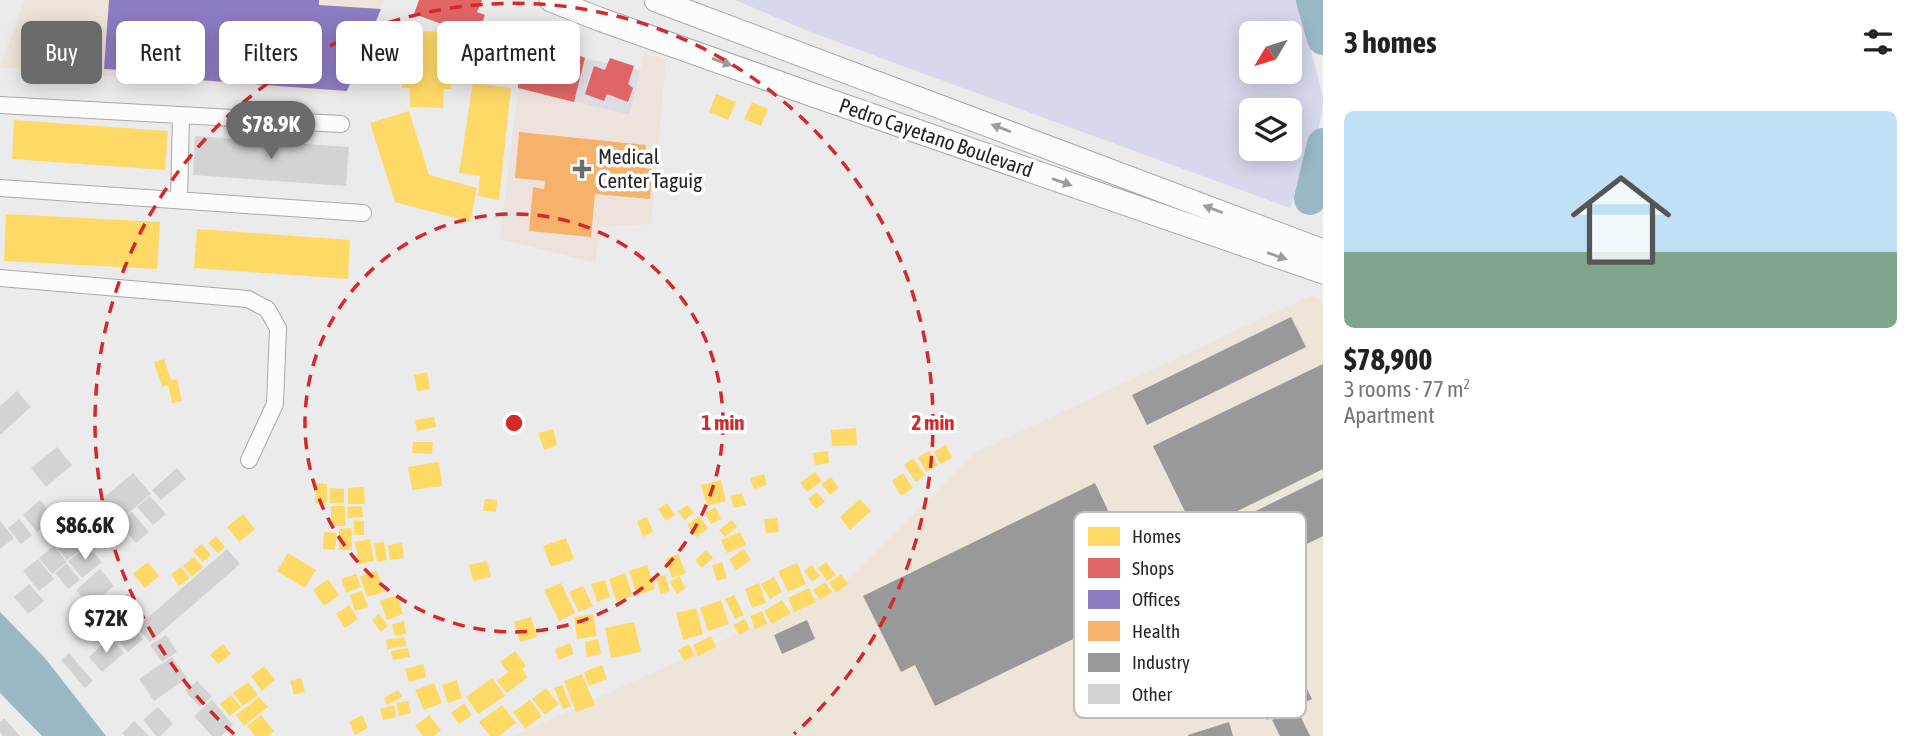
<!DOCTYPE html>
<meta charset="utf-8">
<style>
body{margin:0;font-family:"Asap Condensed",sans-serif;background:#f6f6f6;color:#222;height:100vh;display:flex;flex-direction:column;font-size:26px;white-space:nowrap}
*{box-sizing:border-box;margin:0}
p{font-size:23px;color:#767676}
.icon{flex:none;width:38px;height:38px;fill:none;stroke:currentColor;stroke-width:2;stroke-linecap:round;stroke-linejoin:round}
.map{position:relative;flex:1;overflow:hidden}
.sheet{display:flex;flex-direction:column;background:#fff;width:595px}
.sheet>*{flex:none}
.top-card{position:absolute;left:21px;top:21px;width:665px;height:63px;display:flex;gap:14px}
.needle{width:46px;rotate:232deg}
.fabs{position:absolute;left:1239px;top:21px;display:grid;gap:14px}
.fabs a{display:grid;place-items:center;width:63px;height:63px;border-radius:10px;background:#fff;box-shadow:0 4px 18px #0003;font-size:35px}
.price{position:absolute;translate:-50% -60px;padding:0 16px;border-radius:24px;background:#fff;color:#222;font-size:23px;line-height:46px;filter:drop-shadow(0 2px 4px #0008)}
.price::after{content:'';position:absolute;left:50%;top:42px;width:21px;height:16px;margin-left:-10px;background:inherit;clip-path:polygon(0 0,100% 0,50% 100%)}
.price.current{background:#6b6b6c;color:#fff}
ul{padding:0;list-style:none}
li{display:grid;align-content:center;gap:14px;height:371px;padding:0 21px}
li span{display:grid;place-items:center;height:217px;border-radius:10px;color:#555}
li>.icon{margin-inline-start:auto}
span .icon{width:126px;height:126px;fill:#fffc;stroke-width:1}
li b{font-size:30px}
h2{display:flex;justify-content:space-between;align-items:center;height:84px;padding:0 21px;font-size:30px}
.pill{padding:0 24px;border-radius:10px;background:#fff;box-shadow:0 4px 18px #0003;font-size:24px;line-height:63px}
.pill.current{background:#6b6b6c;color:#fff}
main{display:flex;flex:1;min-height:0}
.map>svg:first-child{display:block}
.built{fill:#dcdce2}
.industrial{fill:#ede4da}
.medical{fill:#eee3dc}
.green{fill:#d8d8ed;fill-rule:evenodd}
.water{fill:#99b8c4}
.homes{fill:#ffd966}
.shops{fill:#e06666}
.offices{fill:#8e7cc3}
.health{fill:#f6b26b}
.industry{fill:#999}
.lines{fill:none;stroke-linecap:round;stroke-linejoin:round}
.river{stroke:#99b8c4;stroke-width:32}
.building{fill:#d4d3d4}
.minor-casing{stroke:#a8a8a9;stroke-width:18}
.secondary-casing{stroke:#a8a8a9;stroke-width:25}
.minor{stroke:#fcfcfc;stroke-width:16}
.secondary{stroke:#fcfcfc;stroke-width:23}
.oneway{fill:#9c9c9c}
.ring{fill:none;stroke:#d62828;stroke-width:3.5;stroke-dasharray:12 9}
.poi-dot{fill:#6b6b6c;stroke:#fff;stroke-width:2.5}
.labels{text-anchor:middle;stroke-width:7;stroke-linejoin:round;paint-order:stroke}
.street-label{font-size:21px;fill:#262627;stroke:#fff}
.poi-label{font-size:21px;fill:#262627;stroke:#fff;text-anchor:start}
.key{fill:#fff;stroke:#bebebe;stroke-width:2}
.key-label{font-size:19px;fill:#262627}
.centre{fill:#d62828;stroke:#fff;stroke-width:3.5}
.ring-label{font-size:21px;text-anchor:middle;font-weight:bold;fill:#d62828;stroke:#fff;stroke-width:7;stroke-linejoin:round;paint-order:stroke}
</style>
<main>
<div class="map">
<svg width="1323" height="736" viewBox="0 0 1323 736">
<rect width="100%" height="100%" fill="#ebebec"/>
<!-- built -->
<path class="built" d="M585,58L640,71L630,115L574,102Z"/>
<!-- industrial -->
<path class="industrial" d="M25,0H384L346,95L0,67Z
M1312,295L1323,301V736H514L840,587L975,453Z"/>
<!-- medical -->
<path class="medical" d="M644,53L666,60L651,224L600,227L595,263L500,239L518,88L630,115Z"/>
<!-- green -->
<path class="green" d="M735,0H1298L1323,97V105L1315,146L1290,208L813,33ZM1251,33H1290V72H1251ZM1251,110H1290V149H1251Z"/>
<!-- water -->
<path class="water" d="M0,612L44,657L106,736H42L0,693Z"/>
<!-- homes -->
<path class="homes" d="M412,31L445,32L444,56H452L451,89H444L443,108L410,107V88H402L403,55H411Z
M473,83L511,88L499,200L478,196L480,176L459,173Z
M716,94L736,102L728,120L709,112Z
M752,102L768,109L761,126L744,119Z
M409,111L429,175L477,188L470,222L395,202L370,123Z
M14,120L168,131L165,170L12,159Z
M6,214L160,222L157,269L4,261Z
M197,229L350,240L348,279L194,268Z
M164,359L171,380L177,379L182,401L172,403L168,385L162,387L154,362Z
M427,372L430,389L417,391L414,375Z
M434,417L436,427L417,431L415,420Z
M856,428L857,445L832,446L831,430Z
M553,429L557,445L544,450L538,433Z
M413,442H433L432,454L412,453Z
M946,445L952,458L940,464L934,452Z
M828,451L829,463L815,465L813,453Z
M929,451L938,465L926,472L918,457Z
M913,458L925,475L916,482L904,465Z
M439,462L442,486L412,490L408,467Z
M815,472L822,481L807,492L800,483Z
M903,473L913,488L901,496L892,481Z
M764,474L767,485L754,489L750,478Z
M831,477L839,488L830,495L821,484Z
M721,480L726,501L707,506L701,485Z
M316,483L327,484V503H315Z
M364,487L365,504H348V488Z
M330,488L344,489V503H330Z
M817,492L825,502L816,509L808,499Z
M742,493L746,505L734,508L730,496Z
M485,499L497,500L496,512L483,511Z
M860,499L871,511L850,530L840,517Z
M667,503L675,515L666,521L658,509Z
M688,505L694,513L684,520L678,511Z
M331,506H345V526H331Z
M362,506L363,517L348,518L347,507Z
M715,507L721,519L711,524L705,513Z
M243,514L255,529L239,542L227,527Z
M699,516L708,528L697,537L687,525Z
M647,517L653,532L643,537L637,521Z
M777,518L779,532L766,533L764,519Z
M354,520L364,521V535H354Z
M732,520L737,527L725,537L719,530Z
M351,528L352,550H339V529Z
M324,532L337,533L335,550L323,549Z
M740,532L746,545L727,553L721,540Z
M216,536L225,547L218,553L208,543Z
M566,538L574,559L551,567L543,546Z
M370,539L374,561L359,564L355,542Z
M384,542L387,560L377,562L374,543Z
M402,543L404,558L390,560L388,545Z
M202,544L211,555L203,562L193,551Z
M744,549L751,560L736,570L729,559Z
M706,550L713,558L702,568L695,560Z
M288,553L316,570L305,588L277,571Z
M678,554L686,573L672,578L665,559Z
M194,557L203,567L192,577L183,566Z
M487,561L491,577L473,581L469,565Z
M148,562L159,576L145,588L133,574Z
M722,562L727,578L717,581L712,565Z
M826,562L836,575L827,581L818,568Z
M797,563L806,584L788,592L778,571Z
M647,565L655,589L637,595L629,571Z
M812,565L820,576L812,582L804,571Z
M181,567L190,578L179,586L171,574Z
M377,571L384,592L367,597L360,576Z
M625,573L633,596L616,601L609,579Z
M356,574L361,587L346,593L341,579Z
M841,574L848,584L836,593L829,583Z
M665,575L670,591L661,594L656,578Z
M679,576L686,588L677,594L670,582Z
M774,577L782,592L770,599L761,584Z
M328,579L339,595L324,606L313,590Z
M605,580L610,597L597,602L591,584Z
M825,582L832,592L820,600L813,590Z
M561,583L575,613L559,621L544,590Z
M759,583L766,603L752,608L745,589Z
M583,586L593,606L579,612L569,592Z
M809,588L816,602L794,612L788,598Z
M362,591L368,607L355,611L350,595Z
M397,595L403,614L387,620L380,601Z
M734,595L744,615L735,619L725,599Z
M721,600L729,624L708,631L700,608Z
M782,600L791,613L772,624L764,611Z
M349,605L358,619L345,628L336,614Z
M696,608L703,634L683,640L676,613Z
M762,611L767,624L755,629L750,616Z
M379,614L388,626L381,632L372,620Z
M593,614L597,636L577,639L574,617Z
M531,617L537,637L520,642L514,622Z
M745,619L750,629L739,635L733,625Z
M404,621L406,634L395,636L392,624Z
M634,622L641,652L611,658L605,628Z
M711,636L716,647L698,656L693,645Z
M405,637L406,646L387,649L386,640Z
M598,639L601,654L587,657L585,642Z
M570,643L574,654L558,660L555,649Z
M223,644L231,654L218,664L210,655Z
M689,644L695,655L684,661L678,650Z
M408,648L410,657L393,660L391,651Z
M515,651L526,666L522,669L528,677L507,693L497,681L508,672L500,662Z
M423,664L426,677L409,682L405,669Z
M602,665L607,679L589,686L584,672Z
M264,666L275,680L262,691L251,676Z
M582,674L595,705L576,712L564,681Z
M301,678L305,692L294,695L290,681Z
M492,678L505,696L478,714L466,697Z
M457,680L462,698L448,703L442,685Z
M248,682L258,695L243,706L233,693Z
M434,683L442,703L424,710L415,690Z
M562,685L571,706L563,709L554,688Z
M546,688L559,704L545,715L532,699Z
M398,690L402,697L387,705L384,698Z
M231,695L241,707L230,716L220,704Z
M259,697L268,707L244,726L236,715Z
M530,700L542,716L525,729L513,712Z
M408,701L411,713L399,716L396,703Z
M464,703L472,715L459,724L451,713Z
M394,705L396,717L383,720L380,709Z
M502,705L516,723L499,736H490L479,722Z
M261,715L274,731L268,736H255L247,726Z
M362,715L368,728L355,735L349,722Z
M429,715L441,730L434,736H423L415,726Z"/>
<!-- shops -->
<path class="shops" d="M419,0H482L477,12L485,15L473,48L449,39L453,28L414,14Z
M495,25L511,26L508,76L491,74Z
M521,31L585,58L574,102L518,88Z
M610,58L634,66L628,84L633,88L628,102L607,94L604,101L585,94L594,66L605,70Z"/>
<!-- offices -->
<path class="offices" d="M109,0H319V5L381,9L347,91L117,74L119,70L104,69Z"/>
<!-- health -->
<path class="health" d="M519,132L646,145L644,168L652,169L650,199L595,194L591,237L529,231L533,187L544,189L545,181L515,178Z"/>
<!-- industry -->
<path class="industry" d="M1291,317L1306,347L1147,425L1132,395Z
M1323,364V469L1195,532L1153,446Z
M1323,478V536L1222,586L1199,539Z
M1095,483L1131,559L1101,574L1121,616L935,706L915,665L901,672L863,596Z
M807,620L815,639L782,654L774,635Z
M1294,663L1312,699L1267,720L1250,684Z
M1297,709L1310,736H1280L1272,720Z
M1229,722L1233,736H1188V735Z"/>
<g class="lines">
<!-- river -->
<path class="river" d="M1312,0L1323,39
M1310,199L1323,144"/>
</g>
<!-- building -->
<path class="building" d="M195,136L349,147L346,186L193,175Z
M17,391L31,407L0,435V406Z
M57,447L72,465L46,487L31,468Z
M177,468L186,479L161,500L152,490Z
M133,473L151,494L119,521L101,500Z
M150,496L166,514L153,525L137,507Z
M40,500L55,518L37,532L23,515Z
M132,512L149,532L136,543L119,523Z
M19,519L32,535L21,544L8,528Z
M0,521L14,538L0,549Z
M74,529L87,545L67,560L55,545Z
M54,546L67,562L52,574L39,558Z
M88,546L102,562L82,578L68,561Z
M227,549L240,564L150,642L137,627Z
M38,559L54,579L39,591L23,571Z
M67,563L80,580L68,589L55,573Z
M100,569L114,586L89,606L76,590Z
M29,584L44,601L28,614L14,597Z
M128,593L142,613L128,624L114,604Z
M132,627L143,639L128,652L118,640Z
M166,635L177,652L162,662L150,645Z
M110,638L124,653L102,672L89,657Z
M69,653L93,681L85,688L61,660Z
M172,657L187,678L154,701L139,679Z
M197,681L212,696L200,707L185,691Z
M212,700L233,725L221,736H212L194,716Z
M158,707L173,724L160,736H156L143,720Z
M4,718L20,736H3L0,732V722Z
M134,721L149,736H125L122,733Z"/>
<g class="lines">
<defs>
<path id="minor" d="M0,105L341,124
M0,188L363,213
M179,200L181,115
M0,278L248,299L267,309L278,328L275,404L249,460"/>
<path id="secondary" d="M551,0L599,19L813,95L1323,272
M656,0L1323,251"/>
</defs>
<!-- minor casing -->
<use href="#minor" class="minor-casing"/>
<!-- secondary casing -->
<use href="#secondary" class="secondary-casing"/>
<!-- minor -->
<use href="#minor" class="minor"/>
<!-- secondary -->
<use href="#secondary" class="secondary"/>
</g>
<!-- one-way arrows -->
<defs><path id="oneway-solid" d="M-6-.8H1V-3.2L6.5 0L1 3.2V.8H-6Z" transform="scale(1.75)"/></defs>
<g class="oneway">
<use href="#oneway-solid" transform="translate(722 62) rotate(20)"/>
<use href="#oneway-solid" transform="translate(1001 128) rotate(-159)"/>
<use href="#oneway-solid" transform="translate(1062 182) rotate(19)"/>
<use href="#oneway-solid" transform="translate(1213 209) rotate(-159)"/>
<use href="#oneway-solid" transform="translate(1277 256) rotate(19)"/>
</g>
<!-- distance rings -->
<g class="ring">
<circle cx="514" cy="423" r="209"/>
<path d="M234 734A419 419 0 1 1 794 734"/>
</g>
<!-- markers -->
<path class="poi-dot" d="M578.5 158.5h7v7h7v7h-7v7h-7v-7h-7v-7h7z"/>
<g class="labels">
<!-- street labels -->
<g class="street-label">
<text transform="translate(936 138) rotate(19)" y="7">Pedro Cayetano Boulevard</text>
</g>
<!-- poi labels -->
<g class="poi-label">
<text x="598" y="164">Medical<tspan x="598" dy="24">Center Taguig</tspan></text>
</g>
</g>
<!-- legend -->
<rect x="1074" y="512" width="232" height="206" rx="10" class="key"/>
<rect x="1088" y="527" width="32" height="19" fill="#ffd966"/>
<rect x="1088" y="558" width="32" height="20" fill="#e06666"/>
<rect x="1088" y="590" width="32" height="19" fill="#8e7cc3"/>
<rect x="1088" y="621" width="32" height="20" fill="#f6b26b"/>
<rect x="1088" y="653" width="32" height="19" fill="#999"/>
<rect x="1088" y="684" width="32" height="20" fill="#d4d3d4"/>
<g class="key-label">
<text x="1132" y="543">Homes</text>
<text x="1132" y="575">Shops</text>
<text x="1132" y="606">Offices</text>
<text x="1132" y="638">Health</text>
<text x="1132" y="669">Industry</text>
<text x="1132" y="701">Other</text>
</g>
<circle cx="514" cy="423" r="10" class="centre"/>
<g class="ring-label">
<text x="723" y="430">1 min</text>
<text x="933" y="430">2 min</text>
</g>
</svg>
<div class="fabs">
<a><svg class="needle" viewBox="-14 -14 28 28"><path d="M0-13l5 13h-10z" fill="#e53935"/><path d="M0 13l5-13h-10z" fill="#767676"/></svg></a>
<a><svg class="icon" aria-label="layers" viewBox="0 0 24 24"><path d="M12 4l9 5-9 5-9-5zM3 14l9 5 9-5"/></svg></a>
</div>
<b class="price current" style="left:271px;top:161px">$78.9K</b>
<b class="price" style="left:85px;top:562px">$86.6K</b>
<b class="price" style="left:106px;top:655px">$72K</b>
<div class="top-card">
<a class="pill current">Buy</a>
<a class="pill">Rent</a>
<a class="pill">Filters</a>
<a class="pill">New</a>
<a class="pill">Apartment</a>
</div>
</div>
<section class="sheet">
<h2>3 homes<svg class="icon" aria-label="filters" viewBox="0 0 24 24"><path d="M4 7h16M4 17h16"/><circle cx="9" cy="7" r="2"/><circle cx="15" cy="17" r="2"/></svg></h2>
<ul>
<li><span style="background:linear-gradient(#bfe0f5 65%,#7fa58c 0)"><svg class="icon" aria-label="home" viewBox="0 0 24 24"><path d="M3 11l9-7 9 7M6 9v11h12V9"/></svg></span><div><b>$78,900</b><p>3 rooms · 77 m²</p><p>Apartment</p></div></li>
</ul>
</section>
</main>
